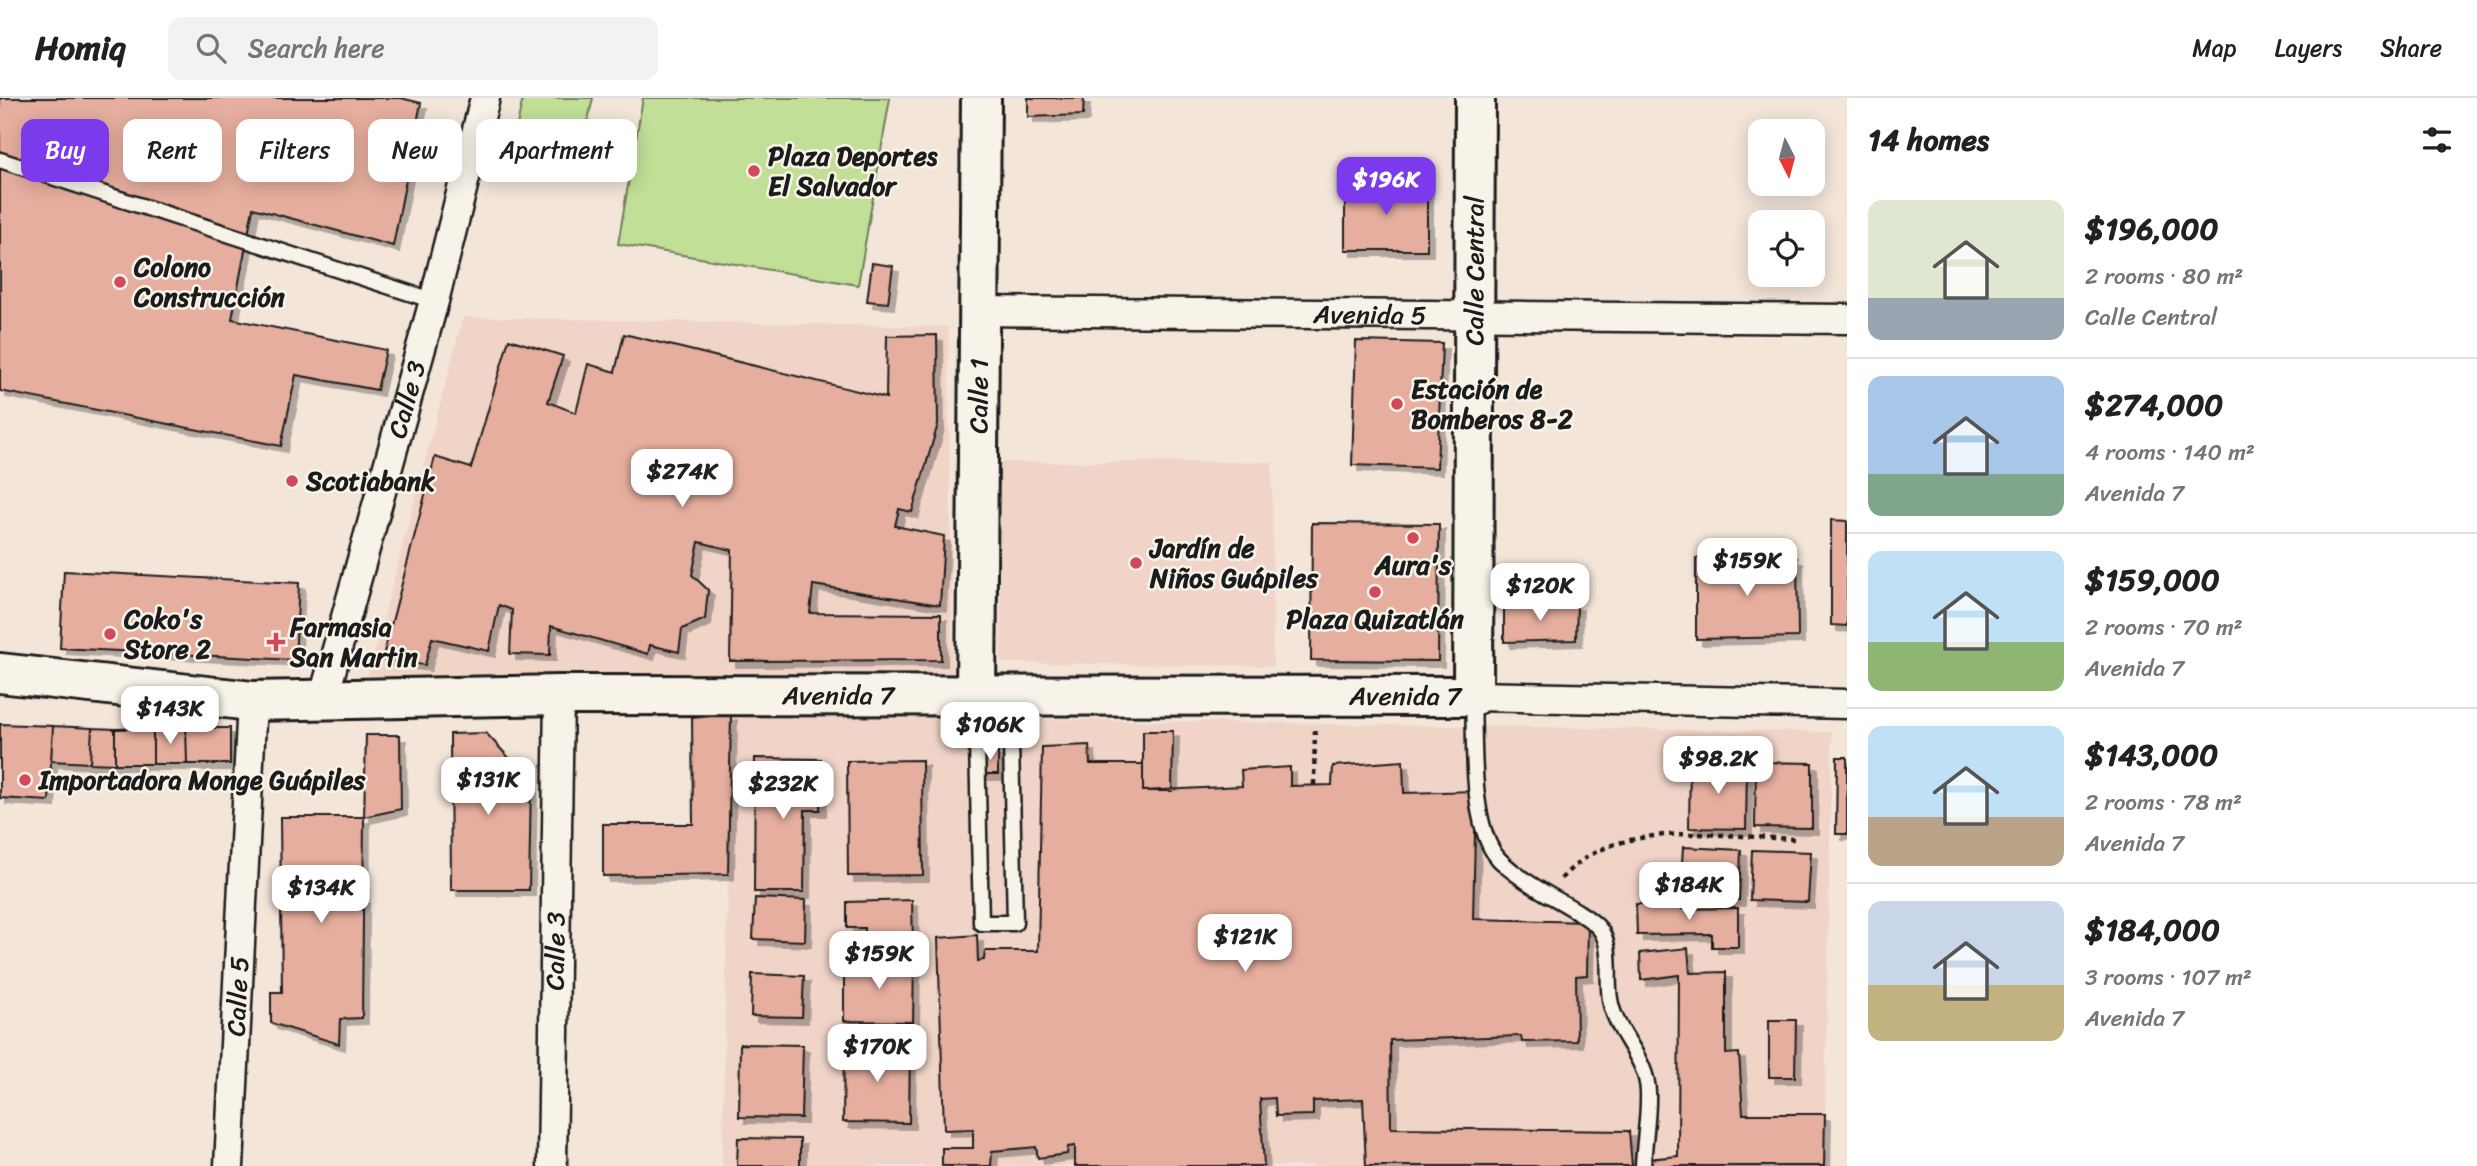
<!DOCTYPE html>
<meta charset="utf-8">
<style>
body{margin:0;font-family:Sriracha,sans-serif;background:#f2f2f2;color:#202124;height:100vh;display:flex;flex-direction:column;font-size:26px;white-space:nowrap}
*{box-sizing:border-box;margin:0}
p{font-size:23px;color:#757577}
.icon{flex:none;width:38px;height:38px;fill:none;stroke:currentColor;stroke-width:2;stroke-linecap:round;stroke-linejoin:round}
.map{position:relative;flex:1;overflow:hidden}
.panel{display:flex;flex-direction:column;background:#fff;width:630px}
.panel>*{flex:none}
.top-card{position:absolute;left:21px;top:21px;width:665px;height:63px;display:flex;gap:14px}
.needle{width:46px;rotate:174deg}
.fabs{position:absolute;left:1748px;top:21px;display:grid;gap:14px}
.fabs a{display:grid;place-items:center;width:77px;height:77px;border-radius:14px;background:#fff;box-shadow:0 4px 18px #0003;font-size:35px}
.price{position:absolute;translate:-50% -60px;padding:0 16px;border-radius:14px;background:#fff;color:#222;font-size:23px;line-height:46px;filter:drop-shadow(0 2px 4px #0008)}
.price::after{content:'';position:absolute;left:50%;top:42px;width:21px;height:16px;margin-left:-10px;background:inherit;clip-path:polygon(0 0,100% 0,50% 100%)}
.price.active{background:#7c3aed;color:#fff}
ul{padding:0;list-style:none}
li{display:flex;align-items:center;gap:21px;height:175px;padding:0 21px}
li+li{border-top:2px solid #e0e0e0}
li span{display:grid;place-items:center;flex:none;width:196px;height:140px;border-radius:14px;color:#555}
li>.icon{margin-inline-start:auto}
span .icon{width:84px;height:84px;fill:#fffc;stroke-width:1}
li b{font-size:30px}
h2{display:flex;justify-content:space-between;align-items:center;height:84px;padding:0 21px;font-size:30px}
.chip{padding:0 24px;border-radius:14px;background:#fff;box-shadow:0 4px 18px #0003;font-size:24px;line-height:63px}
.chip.active{background:#7c3aed;color:#fff}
header{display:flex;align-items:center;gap:42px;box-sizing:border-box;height:98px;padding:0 35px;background:#fff;border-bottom:2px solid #e0e0e0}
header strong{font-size:33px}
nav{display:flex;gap:38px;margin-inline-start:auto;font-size:24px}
.search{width:490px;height:63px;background:#f2f2f2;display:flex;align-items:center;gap:18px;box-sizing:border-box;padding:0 24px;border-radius:14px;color:#757577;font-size:26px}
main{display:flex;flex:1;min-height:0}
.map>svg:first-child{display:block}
.built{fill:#f0d4c7}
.green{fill:#c1df97;stroke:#6e7e5a;stroke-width:2}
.building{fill:#e6ae9e;stroke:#1c1c1c;stroke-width:2;filter:url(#shadow)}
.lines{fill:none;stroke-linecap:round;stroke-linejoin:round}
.lane-casing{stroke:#1c1c1c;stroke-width:19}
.street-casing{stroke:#1c1c1c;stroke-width:33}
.secondary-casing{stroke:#1c1c1c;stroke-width:44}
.path{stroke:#1c1c1c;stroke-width:4.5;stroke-dasharray:5 5;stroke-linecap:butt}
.lane{stroke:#f7f3e8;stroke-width:14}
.street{stroke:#f7f3e8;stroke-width:28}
.secondary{stroke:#f7f3e8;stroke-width:38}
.poi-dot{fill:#d1495b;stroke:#f7f3e8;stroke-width:2.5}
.labels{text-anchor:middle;stroke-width:5;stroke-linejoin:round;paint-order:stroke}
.poi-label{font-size:26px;font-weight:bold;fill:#1c1c1c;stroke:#f7f3e8;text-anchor:start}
.street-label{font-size:26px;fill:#1c1c1c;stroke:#f7f3e8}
</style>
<header>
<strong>Homiq</strong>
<div class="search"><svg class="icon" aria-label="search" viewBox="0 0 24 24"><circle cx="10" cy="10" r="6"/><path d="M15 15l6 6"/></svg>Search here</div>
<nav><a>Map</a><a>Layers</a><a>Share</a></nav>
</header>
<main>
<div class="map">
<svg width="1847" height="1068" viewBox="0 0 1847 1068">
<defs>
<filter id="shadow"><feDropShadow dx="6" dy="6" stdDeviation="0" flood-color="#0004"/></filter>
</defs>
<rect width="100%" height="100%" fill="#f4e5d9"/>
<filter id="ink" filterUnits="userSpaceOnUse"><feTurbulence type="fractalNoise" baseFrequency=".0143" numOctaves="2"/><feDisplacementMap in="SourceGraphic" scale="14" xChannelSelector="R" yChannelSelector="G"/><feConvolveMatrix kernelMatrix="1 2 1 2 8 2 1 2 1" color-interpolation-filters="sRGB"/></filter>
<g filter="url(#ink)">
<!-- built -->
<path class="built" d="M463,219L948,229L953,579L368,578Z
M999,364H1272L1273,568L1001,565Z
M731,616L1832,634L1824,1068H722Z"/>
<!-- green -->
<path class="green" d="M523,0H593L575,81L508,67Z
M643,0H890L858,187L618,146Z"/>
<!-- building -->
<path class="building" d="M0,0H401L421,5L393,148L253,110L232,221L386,252L377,292L296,277L281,348L0,293Z
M1028,0H1084L1083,17L1028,19Z
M1427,85V152H1345V86Z
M872,165L893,168L888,205L867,203Z
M624,236L886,300L887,238L937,237L938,326L912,414L899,411L895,428L944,438L940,507L813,487L810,515L941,516V562L730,563L732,452L699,444L692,477L708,492L705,521L682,531L679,554L650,547L648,556L551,528L550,557L510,556L512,512L499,507L489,553L432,540L425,567L382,562L435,359L471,370L509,241L563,258L548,304L576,315L588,266L615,274Z
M1356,243L1442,245L1437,370L1352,367Z
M1831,422L1847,423V528L1831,527Z
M1312,425L1439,426L1438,563L1311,562Z
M1696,460H1797L1798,539L1696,541Z
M64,473L299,485L295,562L60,550Z
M1577,506L1576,542L1504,544V509Z
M731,616L728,776L603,778V726H693L692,620Z
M0,626L53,628L49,703L0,700Z
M53,628L92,630L90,665L51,663Z
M92,630L115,631V666L90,665Z
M153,630V666H115V631Z
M153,630H186L187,666H153Z
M186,630H230V666H187Z
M1143,633H1173L1172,693H1143Z
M486,635L531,684L529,792H451L450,636Z
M366,637H400L401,711L364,719Z
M1089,647L1090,666H1143V693L1242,688L1241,672L1290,669V688L1332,687L1333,668L1403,663L1404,695L1476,693L1473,821L1588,824L1587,877L1576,878L1577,943L1522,944L1521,938L1390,942L1391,1030L1629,1033L1632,1068H1366L1363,1001L1313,1003V1017L1276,1018L1275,1000L1260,1001L1264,1068H1075V1048L1068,1049L1067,1056L1038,1060L1036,1049L992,1053L991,1068H942V1050H973V1031L944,1032L938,840L977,837L978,863L984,862L985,853H1038L1042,649Z
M982,653H998V676H982Z
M1837,659H1847V736H1836Z
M755,660L821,661L820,712H805L804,794H754Z
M922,662L923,777L848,778L847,663Z
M1756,664L1812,665V730L1755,729Z
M1690,665L1747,666L1746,731L1689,730Z
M280,719H364L362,920L340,921L339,946L271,925V894H282Z
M1683,749L1741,752L1739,802L1680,799Z
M1752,752L1811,754L1808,804L1750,802Z
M755,800L806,802L805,843L753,841Z
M912,802L913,847L865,849V830H847V804Z
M1682,805V811L1738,810V849H1712V836L1637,837L1636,806Z
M1688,850L1690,875L1726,874V956L1739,955L1743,1016H1825L1824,1068H1649L1648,1061L1678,1058L1679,877L1641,882L1640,855Z
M844,862H914L913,924L844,923Z
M752,876L804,878L802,919L751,918Z
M1769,922H1796L1795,979H1769Z
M740,946L803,947L801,1020L739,1019Z
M844,946L910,947L909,1025L843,1024Z
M738,1040L800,1041V1068H737Z"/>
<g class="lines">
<defs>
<path id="lane" d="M0,62L434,203
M976,598L981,825H1015L1010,598
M1473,598C1475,642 1470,718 1494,755C1502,767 1515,775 1526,783C1547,798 1581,812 1598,829C1614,846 1606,879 1610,901C1615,935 1647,959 1648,994C1649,1018 1644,1044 1643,1068"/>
<g id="street">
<path id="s1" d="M978,213L1847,221"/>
<path d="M1473,598L1847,606"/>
<path id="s2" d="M323,602L434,203L485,0"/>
<path id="s3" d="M229,1068L252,603"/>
<path id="s4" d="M552,1068L559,597"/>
</g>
<g id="secondary">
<path id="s5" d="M0,575L252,603L559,597L1473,598L1475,0"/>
<path id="s6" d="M976,597L981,0"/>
</g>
</defs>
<!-- lane casing -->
<use href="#lane" class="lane-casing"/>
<!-- street casing -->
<use href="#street" class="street-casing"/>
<!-- secondary casing -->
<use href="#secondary" class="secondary-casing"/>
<!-- path -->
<path class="path" d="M1314,687L1315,629
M1561,781C1616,718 1720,739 1795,741"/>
<!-- lane -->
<use href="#lane" class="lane"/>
<!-- street -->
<use href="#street" class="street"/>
<!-- secondary -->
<use href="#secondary" class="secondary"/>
</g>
</g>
<!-- markers -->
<g class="poi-dot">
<circle cx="754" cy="73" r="7"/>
<circle cx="120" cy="184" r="7"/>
<circle cx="1397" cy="306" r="7"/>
<circle cx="292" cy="383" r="7"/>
<circle cx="1413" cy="440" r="7"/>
<circle cx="1136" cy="465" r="7"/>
<circle cx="1375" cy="494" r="7"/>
<circle cx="110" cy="536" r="7"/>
<path d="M272.5 533.5h7v7h7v7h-7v7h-7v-7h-7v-7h7z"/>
<circle cx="25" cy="682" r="7"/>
</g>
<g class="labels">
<!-- poi labels -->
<g class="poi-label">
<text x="768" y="67">Plaza Deportes<tspan x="768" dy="30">El Salvador</tspan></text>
<text x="134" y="178">Colono<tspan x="134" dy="30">Construcción</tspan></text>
<text x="1411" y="300">Estación de<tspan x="1411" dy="30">Bomberos 8-2</tspan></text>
<text x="306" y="392">Scotiabank</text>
<text x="1150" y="459">Jardín de<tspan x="1150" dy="30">Niños Guápiles</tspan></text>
<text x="1413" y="476" text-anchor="middle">Aura's</text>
<text x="124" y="530">Coko's<tspan x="124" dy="30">Store 2</tspan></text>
<text x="1375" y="530" text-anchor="middle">Plaza Quizatlán</text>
<text x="290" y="538">Farmasia<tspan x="290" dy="30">San Martin</tspan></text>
<text x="39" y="691">Importadora Monge Guápiles</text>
</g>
<!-- street labels -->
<g class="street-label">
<text dy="9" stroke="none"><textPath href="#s5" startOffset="1900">Calle Central</textPath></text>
<text dy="9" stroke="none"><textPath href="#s1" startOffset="392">Avenida 5</textPath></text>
<text dy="9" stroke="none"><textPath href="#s6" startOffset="299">Calle 1</textPath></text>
<text dy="9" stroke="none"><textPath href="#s2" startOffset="312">Calle 3</textPath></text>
<text dy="9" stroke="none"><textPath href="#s5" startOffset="840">Avenida 7</textPath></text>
<text dy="9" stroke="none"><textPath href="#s5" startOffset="1407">Avenida 7</textPath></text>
<text dy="9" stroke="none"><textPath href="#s4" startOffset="215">Calle 3</textPath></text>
<text dy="9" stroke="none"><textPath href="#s3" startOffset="170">Calle 5</textPath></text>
</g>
</g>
</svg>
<div class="fabs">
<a><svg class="needle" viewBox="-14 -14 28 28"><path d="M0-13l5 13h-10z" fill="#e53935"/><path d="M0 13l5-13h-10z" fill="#757577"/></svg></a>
<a><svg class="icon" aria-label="locate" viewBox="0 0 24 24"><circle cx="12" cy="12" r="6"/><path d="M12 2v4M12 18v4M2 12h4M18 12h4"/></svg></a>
</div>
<b class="price active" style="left:1386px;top:119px">$196K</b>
<b class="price" style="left:682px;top:411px">$274K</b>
<b class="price" style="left:1747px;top:500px">$159K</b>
<b class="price" style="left:1540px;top:525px">$120K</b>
<b class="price" style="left:170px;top:648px">$143K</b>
<b class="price" style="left:990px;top:664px">$106K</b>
<b class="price" style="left:1718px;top:698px">$98.2K</b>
<b class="price" style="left:488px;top:719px">$131K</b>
<b class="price" style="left:783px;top:723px">$232K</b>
<b class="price" style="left:1689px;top:824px">$184K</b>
<b class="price" style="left:321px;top:827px">$134K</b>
<b class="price" style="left:1245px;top:876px">$121K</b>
<b class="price" style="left:879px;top:893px">$159K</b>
<b class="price" style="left:877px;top:986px">$170K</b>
<div class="top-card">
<a class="chip active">Buy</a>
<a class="chip">Rent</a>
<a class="chip">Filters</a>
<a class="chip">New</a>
<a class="chip">Apartment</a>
</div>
</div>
<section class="panel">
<h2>14 homes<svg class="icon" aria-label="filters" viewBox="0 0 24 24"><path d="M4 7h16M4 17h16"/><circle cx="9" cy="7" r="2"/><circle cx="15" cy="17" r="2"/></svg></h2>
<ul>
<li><span style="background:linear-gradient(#dfe7d0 70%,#9aa5b1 0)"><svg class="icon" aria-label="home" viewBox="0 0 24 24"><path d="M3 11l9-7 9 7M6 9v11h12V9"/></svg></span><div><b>$196,000</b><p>2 rooms · 80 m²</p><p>Calle Central</p></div></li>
<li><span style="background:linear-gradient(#a9c7e8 70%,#7fa58c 0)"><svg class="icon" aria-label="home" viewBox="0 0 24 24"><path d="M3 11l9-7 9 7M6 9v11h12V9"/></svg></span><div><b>$274,000</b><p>4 rooms · 140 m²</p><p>Avenida 7</p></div></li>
<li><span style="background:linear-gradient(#bfe0f5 65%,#8fb573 0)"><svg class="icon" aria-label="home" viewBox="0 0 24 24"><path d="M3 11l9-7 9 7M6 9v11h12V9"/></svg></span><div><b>$159,000</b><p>2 rooms · 70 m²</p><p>Avenida 7</p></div></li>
<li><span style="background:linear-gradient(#bfe0f5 65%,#b9a48a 0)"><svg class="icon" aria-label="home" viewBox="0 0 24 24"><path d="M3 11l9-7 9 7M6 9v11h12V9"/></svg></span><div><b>$143,000</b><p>2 rooms · 78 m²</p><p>Avenida 7</p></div></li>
<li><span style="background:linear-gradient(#c9d6e8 60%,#c2b280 0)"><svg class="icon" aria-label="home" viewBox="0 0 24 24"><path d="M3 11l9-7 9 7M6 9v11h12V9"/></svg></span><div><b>$184,000</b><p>3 rooms · 107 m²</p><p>Avenida 7</p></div></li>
</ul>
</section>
</main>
